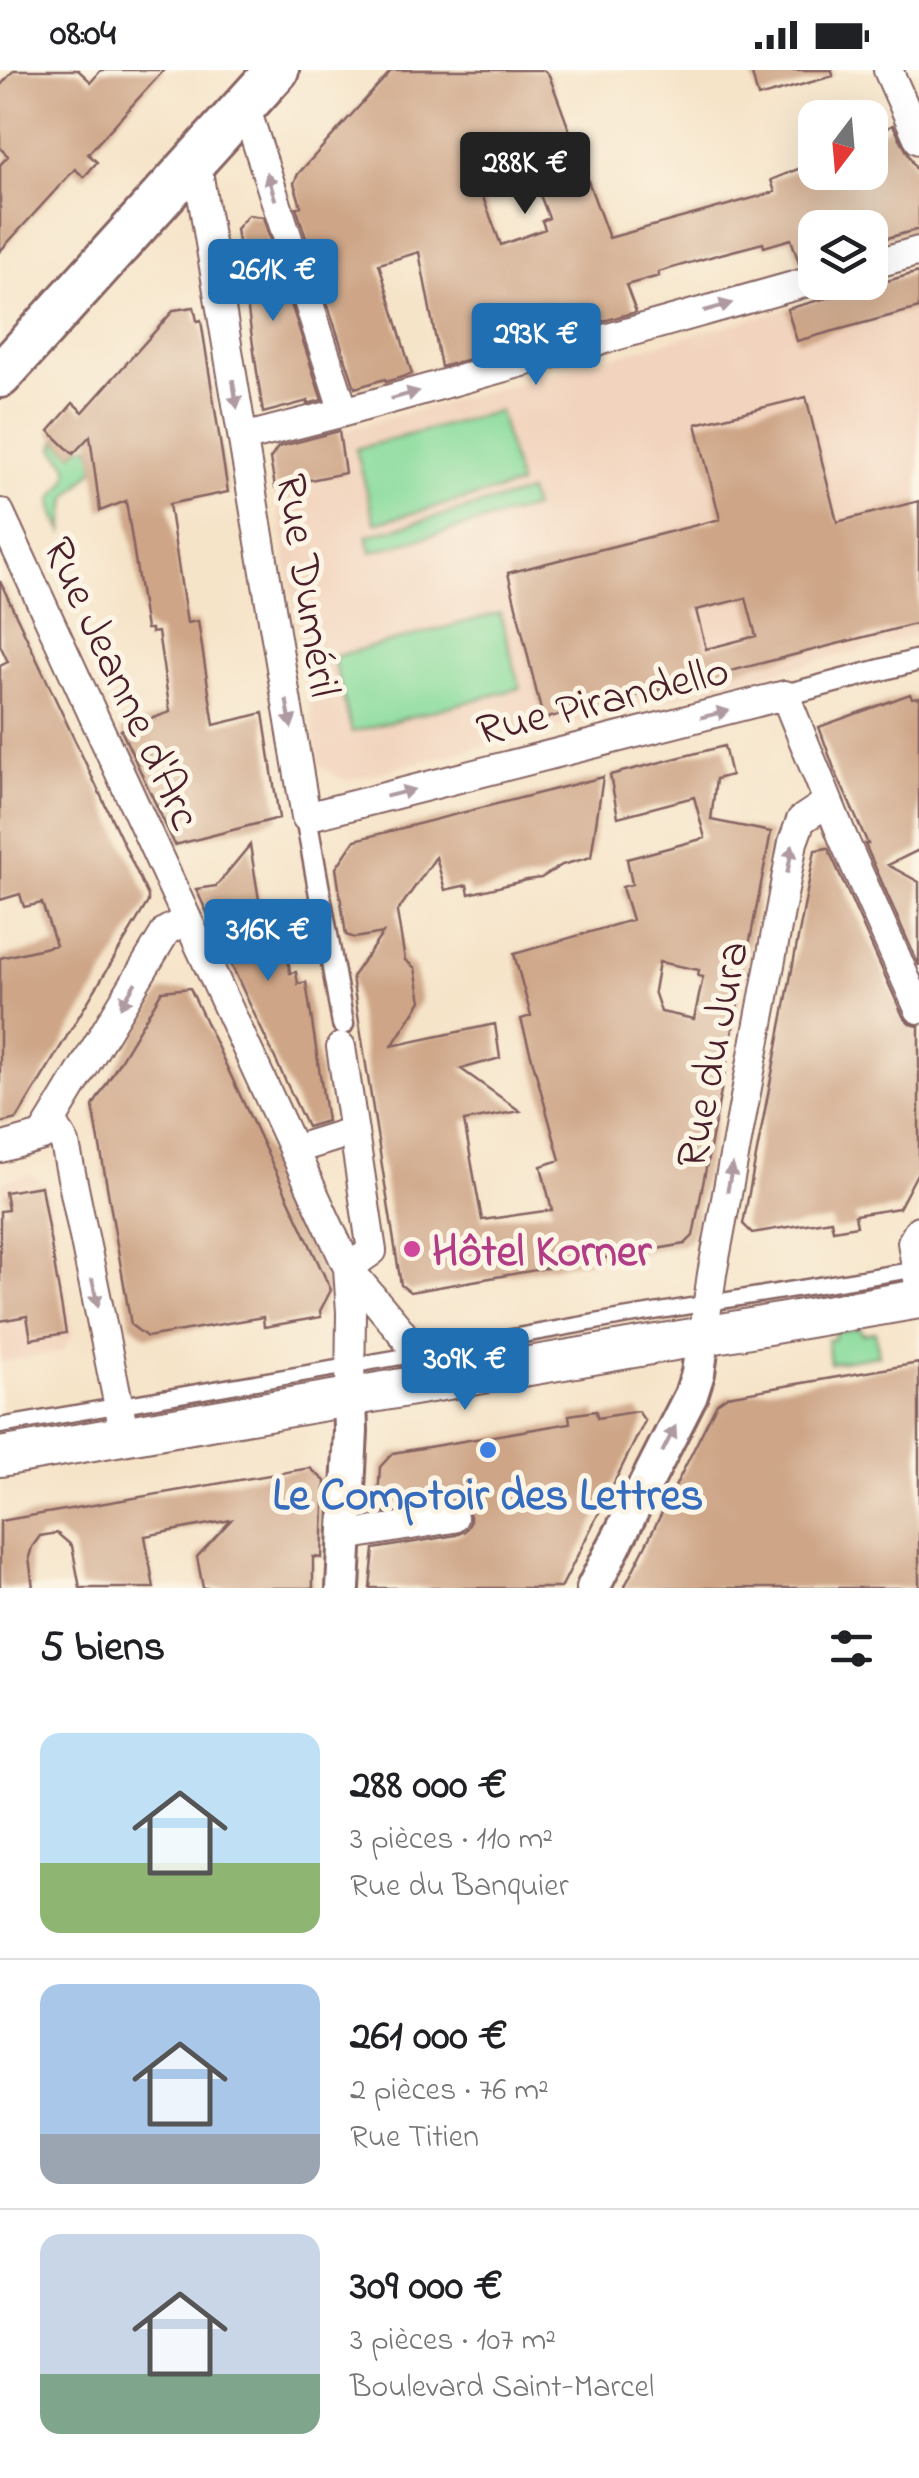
<!DOCTYPE html>
<html lang="fr">
<meta charset="utf-8">
<style>
body{margin:0;font-family:"Indie Flower",sans-serif;background:#f2f2f2;color:#202124;height:100vh;display:flex;flex-direction:column;font-size:38px;white-space:nowrap}
*{box-sizing:border-box;margin:0}
p{font-size:32px;color:#757577}
.icon{flex:none;width:55px;height:55px;fill:none;stroke:currentColor;stroke-width:2;stroke-linecap:round;stroke-linejoin:round}
.map{position:relative;height:1518px;overflow:hidden}
.side{display:flex;flex-direction:column;background:#fff;flex:1}
.side>*{flex:none}
.needle{width:65px;rotate:196deg}
.tools{position:absolute;left:798px;top:30px;display:grid;gap:20px}
.tools a{display:grid;place-items:center;width:90px;height:90px;border-radius:20px;background:#fff;box-shadow:0 10px 40px #0002;font-size:50px}
.price{position:absolute;translate:-50% -85px;padding:0 22px;border-radius:10px;background:#1f6fb2;color:#fff;font-size:32px;line-height:65px;filter:drop-shadow(0 2px 5px #0008)}
.price::after{content:'';position:absolute;left:50%;top:60px;width:30px;height:22px;margin-left:-15px;background:inherit;clip-path:polygon(0 0,100% 0,50% 100%)}
.price.active{background:#222;color:#fff}
ul{padding:0;list-style:none}
li{display:flex;align-items:center;gap:30px;height:250px;padding:0 40px}
li+li{border-top:2px solid #e0e0e0}
li span{display:grid;place-items:center;flex:none;width:280px;height:200px;border-radius:20px;color:#555}
li>.icon{margin-inline-start:auto}
span .icon{width:120px;height:120px;fill:#fffc;stroke-width:1}
li b{font-size:42px}
h2{display:flex;justify-content:space-between;align-items:center;height:120px;padding:0 40px;font-size:42px}
.status{display:flex;justify-content:space-between;align-items:center;height:70px;padding:0 50px;background:#fff;direction:ltr}
.status svg{height:28px;fill:currentColor}
.map>svg:first-child{display:block}
.built{fill:#f2d4be}
.green{fill:#8adc9d;stroke:#6a7e64;stroke-width:2.5}
.building{fill:#cea587;fill-rule:evenodd}
.lines{fill:none;stroke-linecap:round;stroke-linejoin:round}
.service-casing{stroke:#866462;stroke-width:19}
.pedestrian-casing{stroke:#866462;stroke-width:25}
.minor-casing{stroke:#866462;stroke-width:32}
.tertiary-casing{stroke:#866462;stroke-width:38}
.secondary-casing{stroke:#866462;stroke-width:42}
.primary-casing{stroke:#866462;stroke-width:48}
.service{stroke:#fff;stroke-width:14}
.pedestrian{stroke:#fff;stroke-width:20}
.minor{stroke:#fff;stroke-width:28}
.tertiary{stroke:#fff;stroke-width:32}
.secondary{stroke:#fff;stroke-width:38}
.primary{stroke:#fff;stroke-width:42}
.oneway{fill:#ae9aa0}
.hotel-dot{fill:#d1479c;stroke:#fcf5e5;stroke-width:4}
.shop-dot{fill:#3f7fe0;stroke:#fcf5e5;stroke-width:4}
.labels{text-anchor:middle;stroke-width:10;stroke-linejoin:round;paint-order:stroke}
.street-label{font-size:45px;fill:#4a1f2b;stroke:#fcf5e5}
.hotel-label{font-size:45px;font-weight:bold;fill:#b23c85;stroke:#fcf5e5;text-anchor:start}
.shop-label{font-size:45px;font-weight:bold;fill:#366cbe;stroke:#fcf5e5}
</style>
<div class="status"><b>08:04</b><svg viewBox="0 0 49 12"><path d="M0 12V9h3v3zM5 12V6h3v6zM10 12V3h3v9zM15 12V0h3v12zM26 1h20v11H26zM47 4h2v5h-2z"/></svg></div>
<div class="map">
<svg width="919" height="1518" viewBox="0 0 919 1518">
<rect width="100%" height="100%" fill="#fcf5e5"/>
<filter id="ink" filterUnits="userSpaceOnUse"><feTurbulence type="fractalNoise" baseFrequency=".01" numOctaves="2"/><feDisplacementMap in="SourceGraphic" scale="20" xChannelSelector="R" yChannelSelector="G"/><feConvolveMatrix kernelMatrix="1 2 1 2 8 2 1 2 1" color-interpolation-filters="sRGB"/></filter>
<filter id="wash" filterUnits="userSpaceOnUse"><feTurbulence type="fractalNoise" baseFrequency=".0048" numOctaves="4" result="noise"/><feDisplacementMap in="SourceGraphic" scale="40" xChannelSelector="R" yChannelSelector="G"/><feGaussianBlur stdDeviation="2.25" result="paint"/><feColorMatrix in="noise" values="0 0 0 0 0 0 0 0 0 0 0 0 0 0 0 0 0 1.4 0 .05"/><feComposite in="paint" operator="in"/></filter>
<g filter="url(#wash)">
<rect width="100%" height="100%" fill="#f6e4c9"/>
<!-- built -->
<path class="built" d="M913,204L919,221V565L345,711L319,695L270,389L277,379Z
M31,1105L47,1115L73,1265L62,1281L0,1292V1112Z"/>
<!-- green -->
<path class="green" d="M499,341L519,415L375,453L356,379Z
M57,370L73,384L80,378L91,375L95,398L67,428L63,461C59,452 50,438 53,428C54,426 62,417 64,414C75,398 64,390 54,378Z
M528,422L533,438L371,482L367,466Z
M500,543L520,618L352,662L333,587Z
M860,1258L862,1264L875,1262L879,1285L830,1293L827,1270L835,1269L834,1262Z"/>
<g id="blocks">
<!-- building -->
<path class="building" d="M14,0H78L91,12L101,0H164L88,84L97,92L84,107L75,99L0,181V95L8,86L0,78V16Z
M392,0H543L549,5L609,168L775,122L771,110L815,92V102H870V67L893,55L919,105V159L870,173V158H815V189L799,193L791,169L764,177L763,173L717,185L658,202L659,206L626,215L636,242L578,258L577,255L511,273L513,277L441,297L419,182L379,194L412,304L386,312L385,309L355,318L296,137L301,136L294,113L298,104ZM523,81L549,148L542,151L545,159L501,175L472,98Z
M751,0H832L833,6L758,27Z
M248,145L263,147L322,330L307,334L308,331L263,343L236,159Z
M919,202V238L797,271L787,239Z
M194,237L197,251L201,250L228,422L169,434L187,553L198,551L214,655L263,643L279,748L175,775L121,660L170,642L158,562L151,563V559H146L126,431L100,441L90,366L73,384L49,361L73,333L83,342L174,240Z
M806,327L837,452L919,431V553L543,649L508,503L720,449L696,354ZM746,528L756,566L706,579L696,540Z
M339,361L345,403L275,417L270,389L278,377Z
M0,511L148,826V832L17,1049L0,1053V888L56,875L42,833L24,837L20,824L0,830V596L8,592L0,575Z
M910,624L912,628L919,627V780L888,795L919,812V896L865,774H868L835,701L819,657Z
M724,676L731,705L716,709L711,750L771,762L693,1166L685,1174L410,1222L401,1215L352,907L383,863L355,868L346,865L336,798L355,770L603,707L591,787L562,795L541,808L527,810L469,824L467,815L445,820L436,787L397,842L405,890L415,898L421,931L392,976L495,954L500,988L461,999L520,1041L464,1051L482,1150L552,1140L541,1096L560,1090L521,949L531,946L514,884L632,850L622,817L632,814L627,789L705,768L694,727L618,747L610,705ZM659,892L699,900L698,906L703,907L694,949L661,942L654,921Z
M250,775L264,860H270L274,883L287,880L290,903L296,902L298,914L306,912L327,1051L307,1057L196,819L216,816Z
M828,778L903,946L910,954L919,956V1100L899,1138L855,1145L857,1156L833,1160L831,1150L752,1163L743,1154L815,780Z
M190,918L331,1220L320,1241L321,1247L264,1257L263,1247L147,1267L131,1255L93,1036L162,921Z
M41,1116L66,1263L31,1269L27,1246L0,1251V1141L8,1140L5,1122Z
M919,1293V1518H624L717,1333L727,1326Z
M596,1341L597,1348L638,1341L645,1351L561,1518H370L374,1479L456,1465L465,1461L470,1453V1446L467,1438L458,1431H450L377,1443L380,1397L393,1383L570,1353L569,1345Z
M310,1398L325,1411L322,1488L313,1487V1518H203L197,1487L231,1450L145,1466L154,1518H80L72,1476L57,1463L40,1466L32,1477L29,1487L33,1518H0V1451Z"/>
</g>
</g>
<g filter="url(#ink)">
<use href="#blocks" fill-opacity="0" stroke="#866462" stroke-width="2.5"/>
<g class="lines">
<defs>
<path id="service" d="M0,1356L418,1284L623,1247L918,1199"/>
<path id="pedestrian" d="M785,625L919,590
M306,747L343,954"/>
<path id="minor" d="M888,0L919,70
M245,36L344,342
M196,89L306,747L785,625L843,768L919,939
M870,195L919,181
M243,368L344,342L815,210
M0,443L348,1198L399,1259L437,1313
M341,977L372,1181L348,1198
M0,1078L42,1066L52,1050
M293,1080L354,1061
M919,1160L912,1172L919,1215
M348,1198L351,1242L350,1328
M703,1267L712,1204L793,772L801,750L828,732
M125,1366L65,1074L52,1050L166,861L186,850
M345,1466L453,1448"/>
<path id="tertiary" d="M343,1518L351,1361L350,1328
M593,1518L691,1325L698,1303L703,1267"/>
<path id="secondary" d="M0,1387L919,1229"/>
<path id="primary" d="M0,306L277,0"/>
</defs>
<!-- service casing -->
<use href="#service" class="service-casing"/>
<!-- pedestrian casing -->
<use href="#pedestrian" class="pedestrian-casing"/>
<!-- minor casing -->
<use href="#minor" class="minor-casing"/>
<!-- tertiary casing -->
<use href="#tertiary" class="tertiary-casing"/>
<!-- secondary casing -->
<use href="#secondary" class="secondary-casing"/>
<!-- primary casing -->
<use href="#primary" class="primary-casing"/>
<!-- service -->
<use href="#service" class="service"/>
<!-- pedestrian -->
<use href="#pedestrian" class="pedestrian"/>
<!-- minor -->
<use href="#minor" class="minor"/>
<!-- tertiary -->
<use href="#tertiary" class="tertiary"/>
<!-- secondary -->
<use href="#secondary" class="secondary"/>
<!-- primary -->
<use href="#primary" class="primary"/>
</g>
<!-- one-way arrows -->
<defs><path id="oneway-solid" d="M-6-.8H1V-3.2L6.5 0L1 3.2V.8H-6Z" transform="scale(2.5)"/></defs>
<g class="oneway">
<use href="#oneway-solid" transform="translate(271 116) rotate(-107)"/>
<use href="#oneway-solid" transform="translate(718 237) rotate(-16)"/>
<use href="#oneway-solid" transform="translate(235 324) rotate(81)"/>
<use href="#oneway-solid" transform="translate(405 325) rotate(-16)"/>
<use href="#oneway-solid" transform="translate(289 644) rotate(80)"/>
<use href="#oneway-solid" transform="translate(715 644) rotate(-14)"/>
<use href="#oneway-solid" transform="translate(400 723) rotate(-14)"/>
<use href="#oneway-solid" transform="translate(790 789) rotate(-79)"/>
<use href="#oneway-solid" transform="translate(128 925) rotate(121)"/>
<use href="#oneway-solid" transform="translate(730 1108) rotate(-79)"/>
<use href="#oneway-solid" transform="translate(95 1223) rotate(78)"/>
<use href="#oneway-solid" transform="translate(669 1369) rotate(-63)"/>
</g>
</g>
<!-- markers -->
<circle class="hotel-dot" cx="412" cy="1179" r="10"/>
<circle class="shop-dot" cx="488" cy="1380" r="10"/>
<g class="labels">
<!-- street labels -->
<g class="street-label">
<text transform="translate(310 515) rotate(81)" y="16">Rue Duméril</text>
<text transform="translate(124 612) rotate(65)" y="16">Rue Jeanne d'Arc</text>
<text transform="translate(602 628) rotate(-14)" y="16">Rue Pirandello</text>
<text transform="translate(710 984) rotate(-79)" y="16">Rue du Jura</text>
</g>
<!-- hotel labels -->
<g class="hotel-label">
<text x="432" y="1195">Hôtel Korner</text>
</g>
<!-- shop labels -->
<g class="shop-label">
<text x="488" y="1439">Le Comptoir des Lettres</text>
</g>
</g>
</svg>
<div class="tools">
<a><svg class="needle" viewBox="-14 -14 28 28"><path d="M0-13l5 13h-10z" fill="#e53935"/><path d="M0 13l5-13h-10z" fill="#757577"/></svg></a>
<a><svg class="icon" aria-label="layers" viewBox="0 0 24 24"><path d="M12 4l9 5-9 5-9-5zM3 14l9 5 9-5"/></svg></a>
</div>
<b class="price active" style="left:525px;top:147px">288K €</b>
<b class="price" style="left:273px;top:254px">261K €</b>
<b class="price" style="left:536px;top:318px">293K €</b>
<b class="price" style="left:268px;top:914px">316K €</b>
<b class="price" style="left:465px;top:1343px">309K €</b>
</div>
<section class="side">
<h2>5 biens<svg class="icon" aria-label="filters" viewBox="0 0 24 24"><path d="M4 7h16M4 17h16"/><circle cx="9" cy="7" r="2"/><circle cx="15" cy="17" r="2"/></svg></h2>
<ul>
<li><span style="background:linear-gradient(#bfe0f5 65%,#8fb573 0)"><svg class="icon" aria-label="home" viewBox="0 0 24 24"><path d="M3 11l9-7 9 7M6 9v11h12V9"/></svg></span><div><b>288 000 €</b><p>3 pièces · 110 m²</p><p>Rue du Banquier</p></div></li>
<li><span style="background:linear-gradient(#a9c7e8 75%,#9aa5b1 0)"><svg class="icon" aria-label="home" viewBox="0 0 24 24"><path d="M3 11l9-7 9 7M6 9v11h12V9"/></svg></span><div><b>261 000 €</b><p>2 pièces · 76 m²</p><p>Rue Titien</p></div></li>
<li><span style="background:linear-gradient(#c9d6e8 70%,#7fa58c 0)"><svg class="icon" aria-label="home" viewBox="0 0 24 24"><path d="M3 11l9-7 9 7M6 9v11h12V9"/></svg></span><div><b>309 000 €</b><p>3 pièces · 107 m²</p><p>Boulevard Saint-Marcel</p></div></li>
</ul>
</section>
